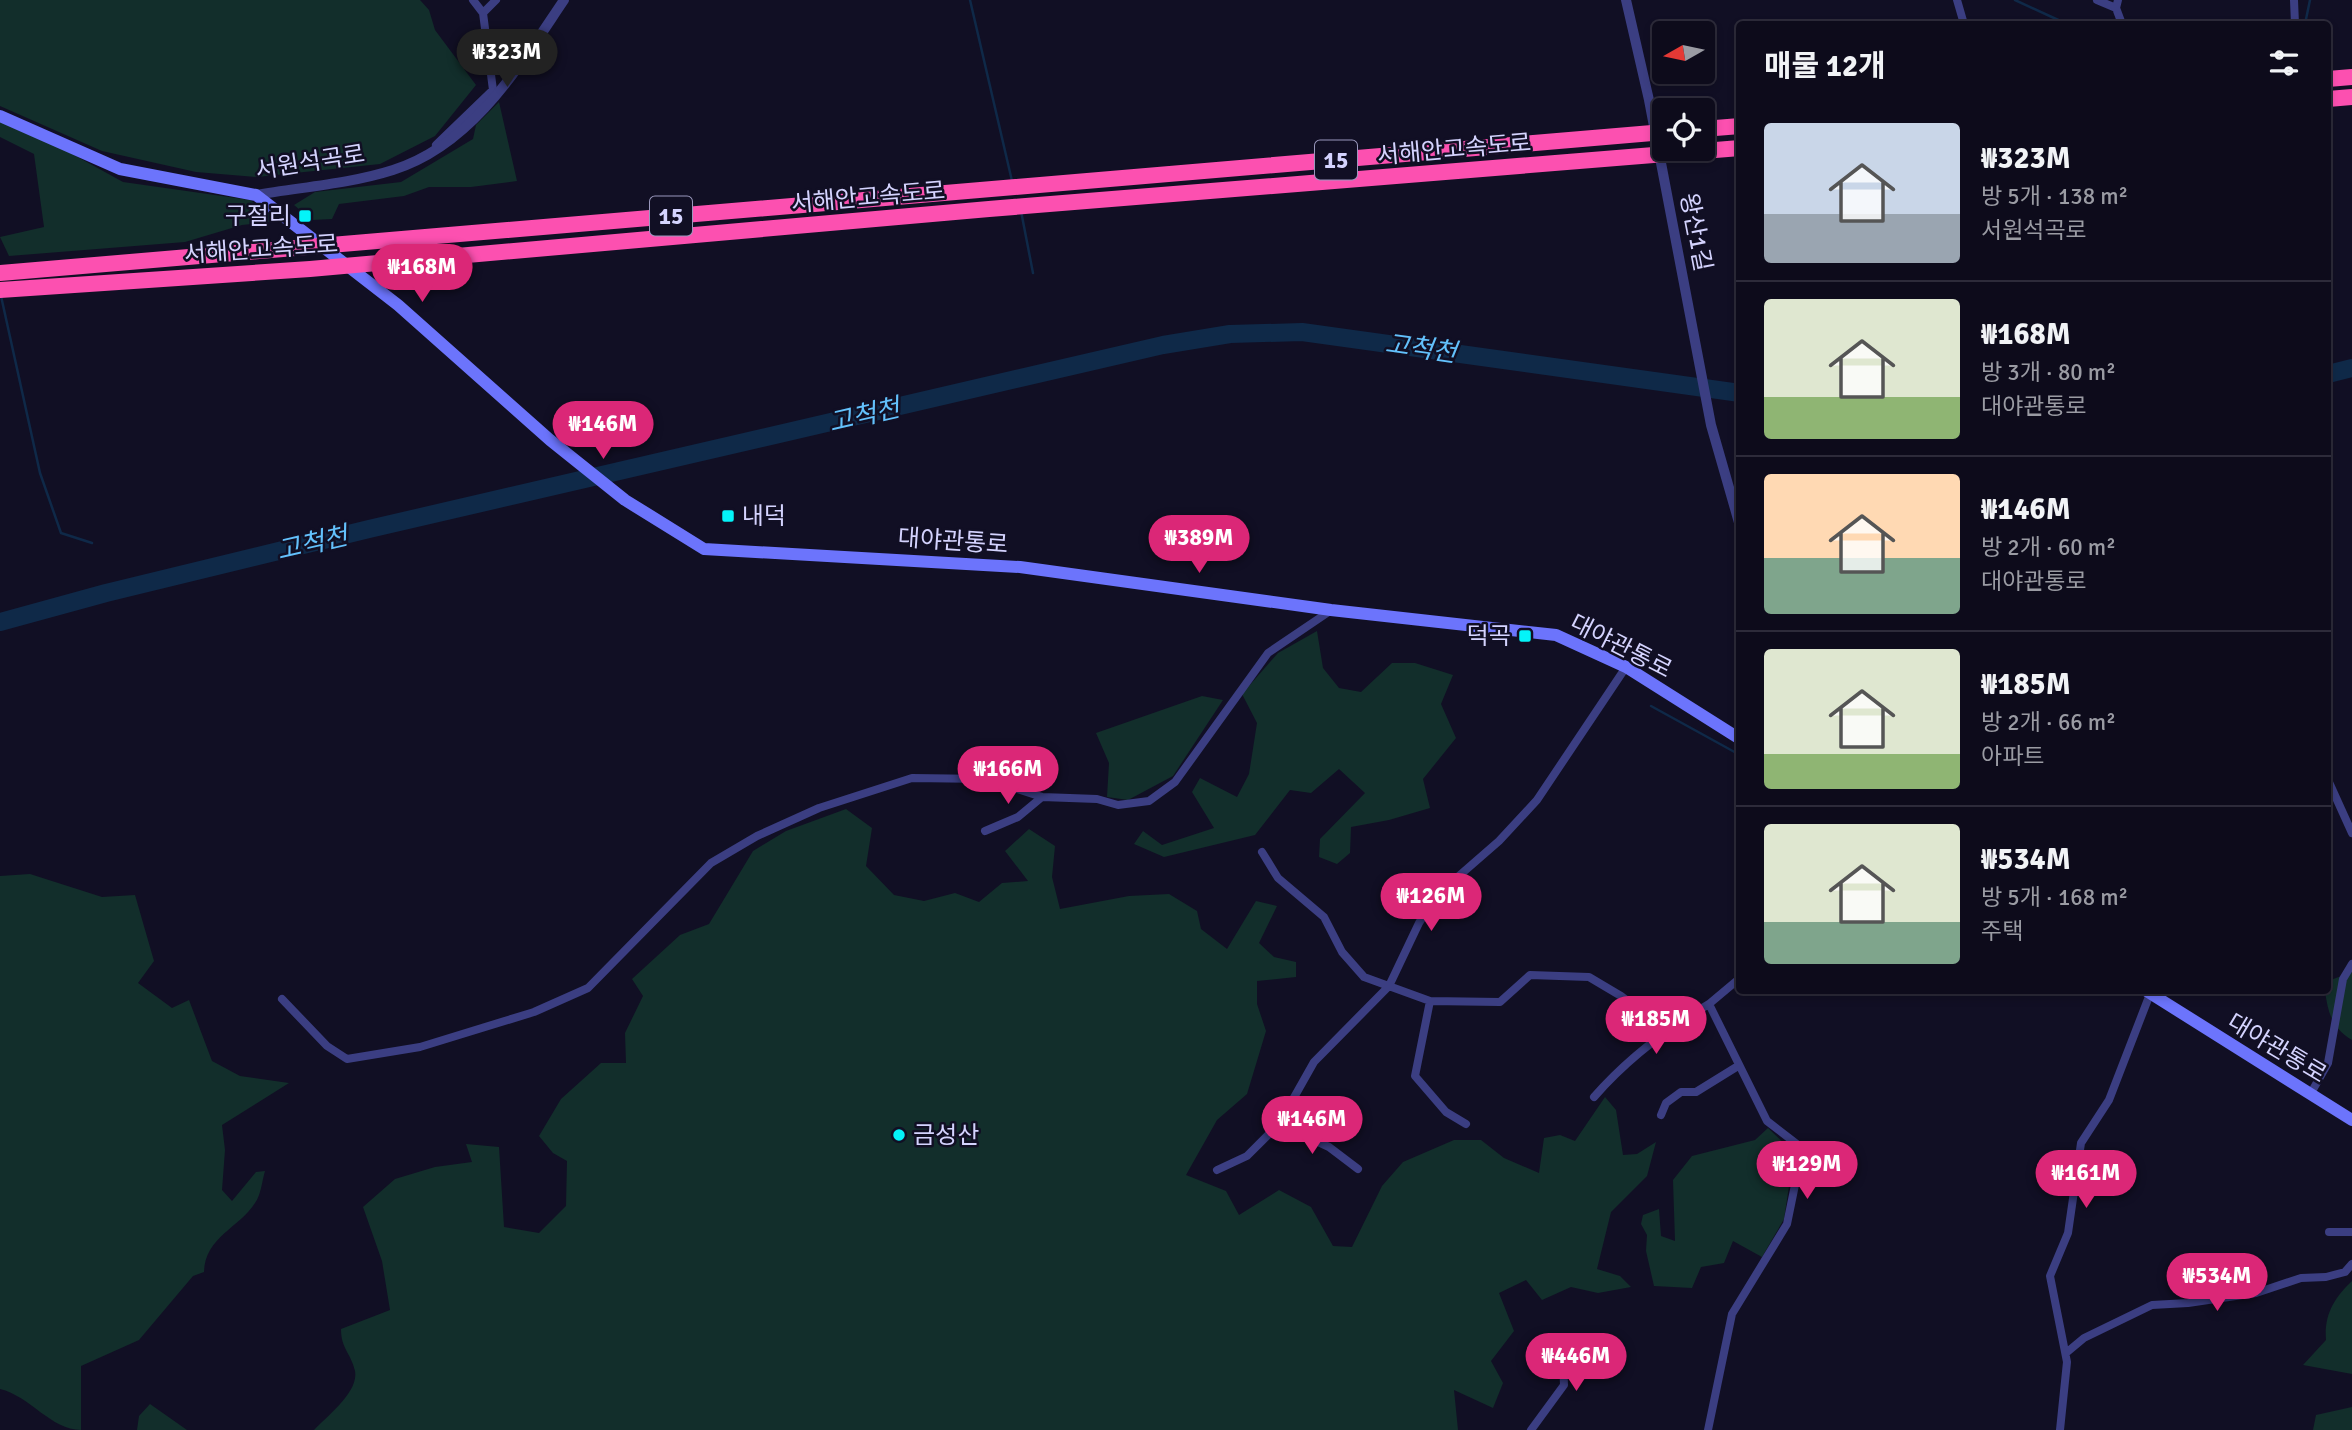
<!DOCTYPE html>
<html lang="ko">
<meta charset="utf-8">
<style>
body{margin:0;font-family:Signika,"Noto Sans KR",sans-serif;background:#1b1928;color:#f1f3f6;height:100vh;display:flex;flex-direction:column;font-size:26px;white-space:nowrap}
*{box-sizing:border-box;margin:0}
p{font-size:23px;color:#9a9ba3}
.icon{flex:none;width:38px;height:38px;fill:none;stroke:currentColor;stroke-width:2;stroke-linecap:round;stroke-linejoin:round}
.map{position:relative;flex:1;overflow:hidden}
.details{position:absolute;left:1736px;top:21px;width:595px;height:973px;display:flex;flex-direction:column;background:#0d0b1b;border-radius:7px;box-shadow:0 4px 10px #0003,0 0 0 2px #2d2b3a}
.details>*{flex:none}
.needle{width:46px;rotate:261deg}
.tools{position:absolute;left:1652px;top:21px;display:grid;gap:14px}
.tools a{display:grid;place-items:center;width:63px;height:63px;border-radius:7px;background:#0d0b1b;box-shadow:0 4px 10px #0003,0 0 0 2px #2d2b3a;font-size:35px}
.price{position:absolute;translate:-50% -60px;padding:0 16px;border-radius:24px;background:#db2777;color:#fff;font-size:23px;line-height:46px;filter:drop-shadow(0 2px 4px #0008)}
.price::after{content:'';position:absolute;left:50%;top:42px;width:21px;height:16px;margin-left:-10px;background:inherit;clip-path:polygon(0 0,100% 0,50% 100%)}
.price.current{background:#222;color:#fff}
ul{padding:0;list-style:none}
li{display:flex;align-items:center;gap:21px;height:175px;padding:0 28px}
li+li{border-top:2px solid #2d2b3a}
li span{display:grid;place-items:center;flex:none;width:196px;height:140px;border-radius:7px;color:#555}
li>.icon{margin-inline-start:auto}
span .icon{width:84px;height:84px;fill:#fffc;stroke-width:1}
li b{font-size:30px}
h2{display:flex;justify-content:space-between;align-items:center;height:84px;padding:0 28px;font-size:30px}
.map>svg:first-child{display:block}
.green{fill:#122e2b}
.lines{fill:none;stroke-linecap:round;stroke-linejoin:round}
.stream{stroke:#0f2948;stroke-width:2.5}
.river{stroke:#0f2948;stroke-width:18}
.minor{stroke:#3b3e82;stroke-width:8}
.tertiary{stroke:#3b3e82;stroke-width:10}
.secondary{stroke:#6c74fc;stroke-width:12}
.motorway{stroke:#fc50b0;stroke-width:16}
.poi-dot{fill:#04f4f9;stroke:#110f24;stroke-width:2.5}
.labels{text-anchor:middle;stroke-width:5;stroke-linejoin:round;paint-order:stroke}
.shield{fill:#110f24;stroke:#9a98bd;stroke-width:2}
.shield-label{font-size:23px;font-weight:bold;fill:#d4d3fe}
.street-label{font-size:24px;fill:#d4d3fe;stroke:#110f24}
.poi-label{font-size:24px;fill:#d4d3fe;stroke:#110f24;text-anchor:end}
.water-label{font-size:26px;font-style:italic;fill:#63c1fc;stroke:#110f24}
</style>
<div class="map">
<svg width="2352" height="1430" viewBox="0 0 2352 1430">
<rect width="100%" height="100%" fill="#110f24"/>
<!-- green -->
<path class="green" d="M0,0H420L429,10L435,30L476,85L435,136L380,164L257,177L196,172L102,151L0,106Z
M499,102L517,181L471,187H429L404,196L339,204L332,219L312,220L294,205L315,192L401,182L473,139L476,125Z
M0,119L65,150L123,182L250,200L280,221L242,225L185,242L9,256L0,237L44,227L34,154L0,137Z
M1317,631L1323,668L1339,688L1361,692L1392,663H1415L1453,675L1441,704L1456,738L1423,779L1430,808L1389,820L1351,827L1350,853L1337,864L1319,857L1320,839L1365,793L1339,769L1311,793L1290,790L1255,835L1164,857L1134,844L1143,831L1162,845L1214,828L1192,792L1200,778L1237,797L1249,774L1257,723L1242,694L1278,653Z
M1202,696L1223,700L1173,776L1128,800L1107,797L1109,763L1096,733Z
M846,809L872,828L866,866L894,895L924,901L955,893L979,902L1002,883L1028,881L1005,851L1029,829L1055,846L1052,877L1060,909L1129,896L1169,894L1197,911L1201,929L1227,949L1256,901L1277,906L1259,943L1274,957L1296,962V977L1257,981V1004L1266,1031L1247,1094L1217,1120L1186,1175L1226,1191L1239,1215L1279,1190L1311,1207L1333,1246L1352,1247L1382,1186L1403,1162L1454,1140H1481L1504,1158L1539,1173L1544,1138L1560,1135L1575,1141L1605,1097L1616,1110L1623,1155L1637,1154L1656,1142L1647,1176L1611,1212L1597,1269L1620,1276L1631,1287L1598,1293L1571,1287L1542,1300L1526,1280L1499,1293L1514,1331L1491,1361L1503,1383L1493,1408L1454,1390L1458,1430H314C327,1416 359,1392 355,1371C351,1353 341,1349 341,1329L390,1310L382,1261L363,1207L395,1179L435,1167L472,1162L466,1144L499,1147L504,1227L539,1233L566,1206L567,1161L553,1153L539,1136L561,1099L601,1063H626L625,1033L643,996L632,979L680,935L709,924L753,851L786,831Z
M30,874L102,897L135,895L154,961L138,983L172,1008L189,1000L212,1061L240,1076L289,1083L222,1125L225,1150L222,1190L232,1201L256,1172L265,1171C262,1181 261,1195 255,1203C239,1228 205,1237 204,1272L193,1276L139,1340L81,1366V1430C51,1430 30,1396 0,1389V876Z
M2352,972V1040C2332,1028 2328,1013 2325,991L2328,990V981Z
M1768,1128L1794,1153L1784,1219L1762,1257L1733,1241L1724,1263L1701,1267L1692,1288L1654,1286L1646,1251L1647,1235L1641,1224L1643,1215L1659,1209L1661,1236L1675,1241L1673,1180L1692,1156L1755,1140Z
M2352,1281V1374L2303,1365L2326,1340C2324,1315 2334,1298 2352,1281Z
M150,1404L187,1430H137L139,1416Z
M2352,1407V1430H2313L2316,1415Z"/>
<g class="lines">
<!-- stream -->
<path class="stream" d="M970,0L1012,181
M2015,0L2067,24
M2305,24L2310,0
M1021,211L1033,273
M1,296L40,473L61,533L92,543
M1651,706L1740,755"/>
<!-- river -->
<path class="river" d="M2328,374L2352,368
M0,622L106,593L369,529L1163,345L1230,334L1302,332L1740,393"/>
<!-- minor -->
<path class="minor" d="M1957,0L1964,24
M2097,0L2116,8
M2118,0L2116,8L2122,24
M2294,0L2295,24
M483,13L496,0
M436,145L493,90L483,13L473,0
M2328,780L2352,833
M985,831L1018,817L1042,797
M1262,852L1278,878L1324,917L1342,952L1364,977L1430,1001L1500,1002L1530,975L1589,977L1621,996L1666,1030
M282,999L327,1046L347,1059L420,1047L534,1012L588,988L711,863L757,836L819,808L912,778L987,779L1042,797L1097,799L1118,805L1149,801L1175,782L1268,653L1330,611
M1430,1001L1415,1076L1446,1112L1466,1124
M2311,1093L2328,1063L2343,979L2352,964
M1594,1097C1628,1058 1665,1030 1709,1004
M1661,1115L1666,1103L1681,1092H1696L1738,1066
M1279,1124L1329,1147L1358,1169
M1217,1170L1247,1156L1279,1124L1314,1062L1389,986L1419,923L1437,895L1499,841L1537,800L1626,667
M2329,1232H2352
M2066,1353L2084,1338L2152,1305L2188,1303L2256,1293L2301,1278L2326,1277L2345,1272L2352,1264
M1531,1430L1564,1385L1562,1338
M1708,1430L1732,1314L1787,1224L1795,1185L1798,1145L1767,1121L1709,1004L1740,978
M2060,1430L2067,1362L2050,1276L2068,1233L2081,1143L2109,1100L2150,994"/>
<!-- tertiary -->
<path class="tertiary" d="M1626,0L1649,100L1711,425L1740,526
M256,195C301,187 349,184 393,170C473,145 520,65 564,0"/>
<!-- secondary -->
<path class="secondary" d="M0,116L120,169L256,195L398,305L550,440L625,500L704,549L1020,567L1331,610L1556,635L1626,667L1740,739
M2145,990L2352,1120"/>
<!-- motorway -->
<path class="motorway" d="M2328,79L2352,77
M2328,99L2352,97
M1703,129L1740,126
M0,273L1664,132
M0,290L310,269L989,209L1740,148"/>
</g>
<!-- markers -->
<g class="poi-dot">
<rect x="298" y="209" width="14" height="14" rx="3.5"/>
<rect x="721" y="509" width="14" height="14" rx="3.5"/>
<rect x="1518" y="629" width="14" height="14" rx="3.5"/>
<circle cx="899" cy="1135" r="7"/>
</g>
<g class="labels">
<!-- shield labels -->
<g class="shield">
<rect x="1315" y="140.5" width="42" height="39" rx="5"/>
<rect x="650" y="196.5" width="42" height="39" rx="5"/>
</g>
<g class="shield-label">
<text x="1336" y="168">15</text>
<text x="671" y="224">15</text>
</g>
<!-- street labels -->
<g class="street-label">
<text transform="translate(1454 149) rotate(-5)" y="8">서해안고속도로</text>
<text transform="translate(310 162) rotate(-9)" y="8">서원석곡로</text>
<text transform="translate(868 197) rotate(-5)" y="8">서해안고속도로</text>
<text transform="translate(1696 232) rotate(79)" y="8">왕산1길</text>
<text transform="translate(261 249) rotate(-4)" y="8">서해안고속도로</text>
<text transform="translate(953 541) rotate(4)" y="8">대야관통로</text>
<text transform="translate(1621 646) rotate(27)" y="8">대야관통로</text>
<text transform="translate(2277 1048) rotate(31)" y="8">대야관통로</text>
</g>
<!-- poi labels -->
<g class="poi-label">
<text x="291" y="224">구절리</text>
<text x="742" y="524" text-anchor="start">내덕</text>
<text x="1511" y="644">덕곡</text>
<text x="913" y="1143" text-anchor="start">금성산</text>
</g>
<!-- water labels -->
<g class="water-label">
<text transform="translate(1421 348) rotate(8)" y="9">고척천</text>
<text transform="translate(864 415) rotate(-13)" y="9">고척천</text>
<text transform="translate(312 543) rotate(-13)" y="9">고척천</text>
</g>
</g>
</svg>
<div class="tools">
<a><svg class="needle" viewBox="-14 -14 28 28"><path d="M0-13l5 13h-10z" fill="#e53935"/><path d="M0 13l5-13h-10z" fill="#9a9ba3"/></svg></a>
<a><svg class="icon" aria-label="locate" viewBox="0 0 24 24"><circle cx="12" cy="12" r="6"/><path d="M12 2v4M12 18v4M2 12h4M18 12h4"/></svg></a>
</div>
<b class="price current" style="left:507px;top:89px">₩323M</b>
<b class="price" style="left:422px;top:304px">₩168M</b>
<b class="price" style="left:603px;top:461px">₩146M</b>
<b class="price" style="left:1199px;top:575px">₩389M</b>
<b class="price" style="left:1008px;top:806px">₩166M</b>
<b class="price" style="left:1431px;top:933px">₩126M</b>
<b class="price" style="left:1656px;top:1056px">₩185M</b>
<b class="price" style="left:1312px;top:1156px">₩146M</b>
<b class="price" style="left:1807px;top:1201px">₩129M</b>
<b class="price" style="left:2086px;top:1210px">₩161M</b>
<b class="price" style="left:2217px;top:1313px">₩534M</b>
<b class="price" style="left:1576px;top:1393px">₩446M</b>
<section class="details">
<h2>매물 12개<svg class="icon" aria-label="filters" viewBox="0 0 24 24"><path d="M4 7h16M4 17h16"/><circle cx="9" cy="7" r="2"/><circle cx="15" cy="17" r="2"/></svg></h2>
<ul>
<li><span style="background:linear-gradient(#c9d6e8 65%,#9aa5b1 0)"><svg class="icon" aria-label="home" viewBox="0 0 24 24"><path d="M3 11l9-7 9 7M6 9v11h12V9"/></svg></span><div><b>₩323M</b><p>방 5개 · 138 m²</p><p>서원석곡로</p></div></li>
<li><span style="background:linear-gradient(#dfe7d0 70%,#8fb573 0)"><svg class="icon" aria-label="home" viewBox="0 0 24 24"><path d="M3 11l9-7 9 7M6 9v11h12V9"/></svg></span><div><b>₩168M</b><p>방 3개 · 80 m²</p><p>대야관통로</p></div></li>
<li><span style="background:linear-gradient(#ffd9b3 60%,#7fa58c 0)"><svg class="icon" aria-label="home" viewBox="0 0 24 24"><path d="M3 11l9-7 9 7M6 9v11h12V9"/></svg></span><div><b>₩146M</b><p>방 2개 · 60 m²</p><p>대야관통로</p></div></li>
<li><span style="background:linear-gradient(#dfe7d0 75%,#8fb573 0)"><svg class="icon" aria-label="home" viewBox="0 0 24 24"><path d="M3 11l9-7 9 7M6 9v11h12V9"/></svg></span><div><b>₩185M</b><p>방 2개 · 66 m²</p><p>아파트</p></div></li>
<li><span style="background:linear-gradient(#dfe7d0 70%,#7fa58c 0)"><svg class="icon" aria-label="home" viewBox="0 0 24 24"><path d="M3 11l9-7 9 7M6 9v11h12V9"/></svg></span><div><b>₩534M</b><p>방 5개 · 168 m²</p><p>주택</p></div></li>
</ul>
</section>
</div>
